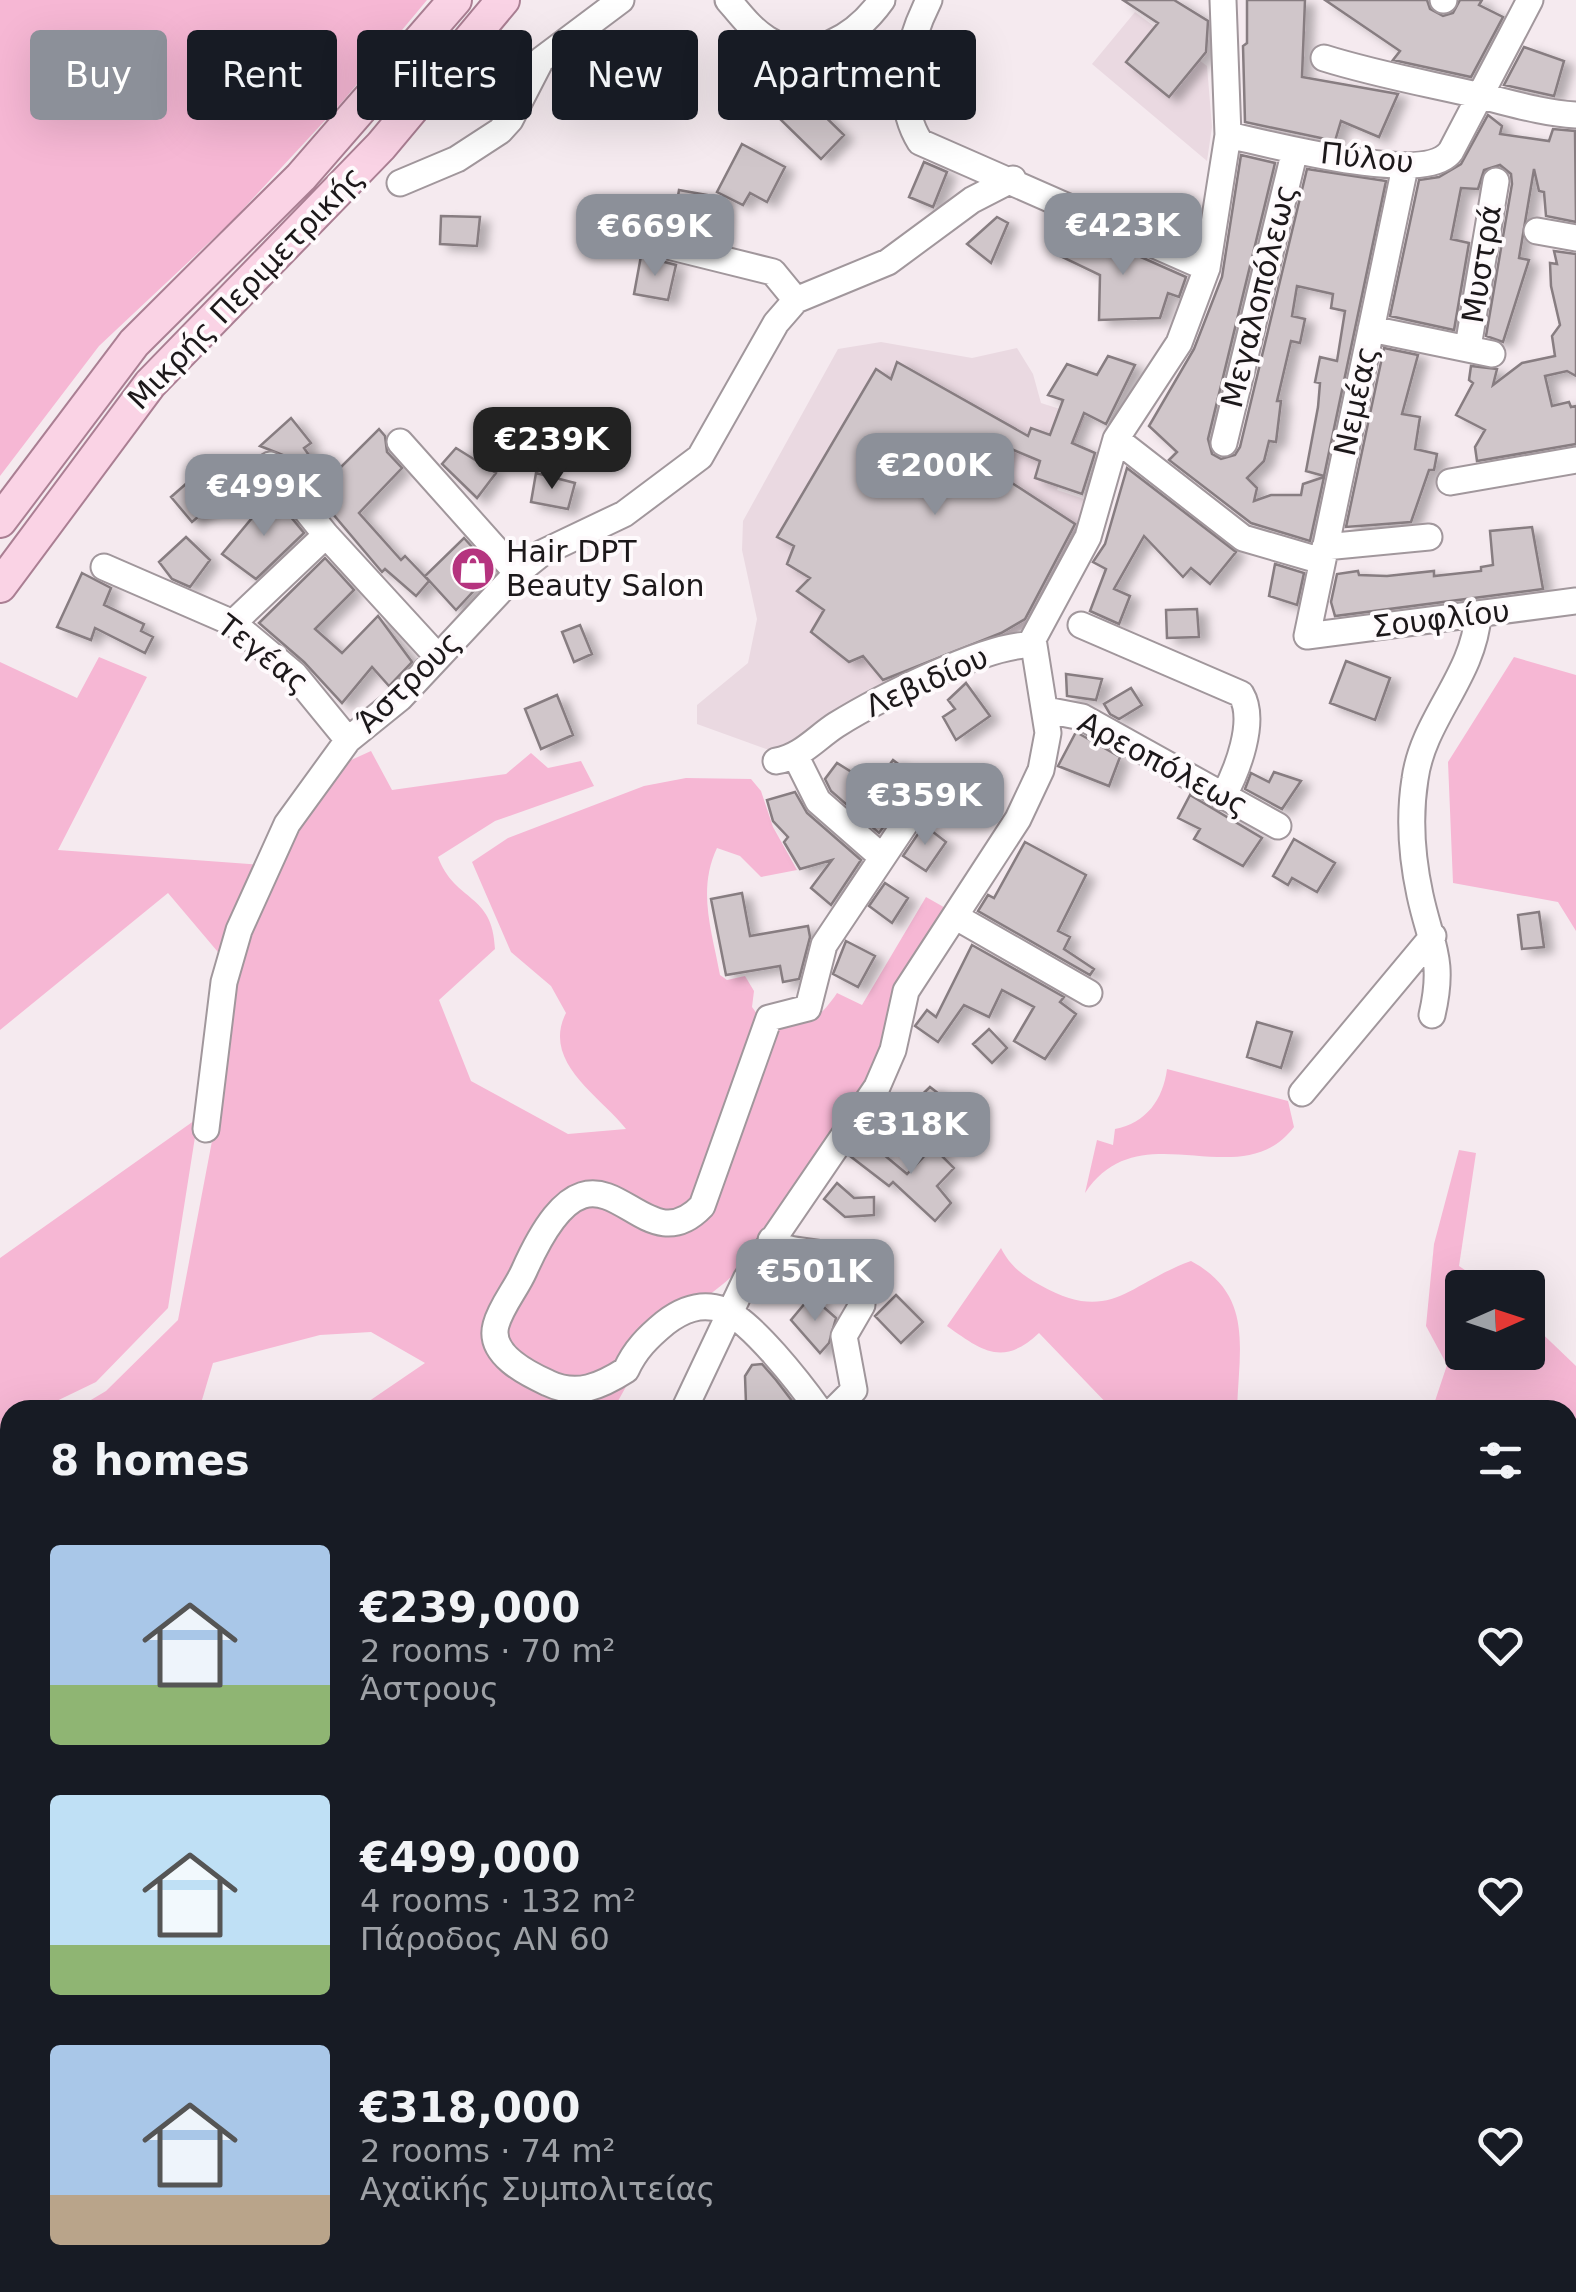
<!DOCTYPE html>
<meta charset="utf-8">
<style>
body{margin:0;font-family:"DejaVu Sans",sans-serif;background:#242831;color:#f1f3f6;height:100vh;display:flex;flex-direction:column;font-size:38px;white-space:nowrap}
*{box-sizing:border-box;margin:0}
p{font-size:32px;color:#9ea1a6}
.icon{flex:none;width:55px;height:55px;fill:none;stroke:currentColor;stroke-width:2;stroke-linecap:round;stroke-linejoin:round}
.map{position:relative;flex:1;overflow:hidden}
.drawer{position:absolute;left:0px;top:1400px;width:1578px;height:892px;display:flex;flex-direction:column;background:#171b24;border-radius:30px 30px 0 0;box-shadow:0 10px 40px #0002}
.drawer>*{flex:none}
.guide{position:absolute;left:30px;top:30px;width:1000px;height:90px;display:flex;gap:20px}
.needle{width:65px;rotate:87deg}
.controls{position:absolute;left:1445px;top:1270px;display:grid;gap:20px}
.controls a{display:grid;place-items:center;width:100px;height:100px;border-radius:10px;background:#171b24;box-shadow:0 10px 40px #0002;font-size:50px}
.price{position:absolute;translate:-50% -85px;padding:0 22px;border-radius:20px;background:#8c9099;color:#fff;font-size:32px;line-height:65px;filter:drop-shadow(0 2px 5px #0008)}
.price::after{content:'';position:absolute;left:50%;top:60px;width:30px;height:22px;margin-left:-15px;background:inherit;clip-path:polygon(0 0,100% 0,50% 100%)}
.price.current{background:#222;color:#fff}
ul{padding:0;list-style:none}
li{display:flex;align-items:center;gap:30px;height:250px;padding:0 50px}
li span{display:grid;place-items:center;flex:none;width:280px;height:200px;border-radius:10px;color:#555}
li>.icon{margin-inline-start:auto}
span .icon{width:120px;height:120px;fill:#fffc;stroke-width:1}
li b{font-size:42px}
h2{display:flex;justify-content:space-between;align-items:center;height:120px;padding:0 50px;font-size:42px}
.pill{padding:0 35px;border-radius:10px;background:#171b24;box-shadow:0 10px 40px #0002;font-size:35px;line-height:90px}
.pill.current{background:#8c9099;color:#fff}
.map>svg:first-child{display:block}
.built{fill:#ead9e1}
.green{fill:#f6b7d4}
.building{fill:#d0c6ca;stroke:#877d81;stroke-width:2.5;filter:url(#shadow)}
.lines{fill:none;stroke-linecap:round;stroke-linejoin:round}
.minor-casing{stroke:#a1979c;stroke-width:29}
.major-casing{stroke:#aa7f93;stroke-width:36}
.minor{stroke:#fff;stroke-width:25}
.major{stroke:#fad3e5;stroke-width:32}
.labels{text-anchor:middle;stroke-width:8;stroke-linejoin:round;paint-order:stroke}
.street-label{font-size:30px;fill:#1c181a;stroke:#fefafc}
.poi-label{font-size:30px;fill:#1c181a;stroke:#fefafc;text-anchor:start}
</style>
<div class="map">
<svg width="1576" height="2292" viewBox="0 0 1576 2292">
<defs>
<filter id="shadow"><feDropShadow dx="9" dy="5" stdDeviation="5" flood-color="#0004"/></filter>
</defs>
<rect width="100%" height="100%" fill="#f5eaef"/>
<!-- built -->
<path class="built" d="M1135,12L1207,66L1212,127L1207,161L1092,64Z
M881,342L972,358L1017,348L1033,374L1041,403L1085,417L1057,490L1090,501L1085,531L1030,626L935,664L790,746L769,750L697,724V705L748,663L757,619L742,550L743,521L838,349Z"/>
<!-- green -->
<path class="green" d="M0,0H427L343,101L233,220L99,346L0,476Z
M99,657L147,677L58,850L263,865L223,958L168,893L0,1030V662L77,698Z
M1514,657L1576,675V931L1558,902L1453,883L1448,762Z
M371,751L392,790L506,774L531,753L548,768L581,761L594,786L495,821L438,857C455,903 493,892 495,949L439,1000L471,1081L568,1134L626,1129C600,1096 541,1062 566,1013L551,986L511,952L472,862L508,838L644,786L686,778L751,779L761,791L773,827L797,870L761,877L740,856L717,848C697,890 712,931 720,975L727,980L745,976L754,991L752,1007L760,1018L683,1226L774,1020C804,1032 821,1017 837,993L862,1005L926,897L956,914L882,1061L746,1261C713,1302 662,1319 622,1352L638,1365L613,1410H356L425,1363L371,1332L320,1335L213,1363L199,1410H74L106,1391L178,1320L212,1141L211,1103L228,977L295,820L338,766Z
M1167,1069L1288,1101L1294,1127C1240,1198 1140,1109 1085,1193L1097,1140L1113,1145L1115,1129C1146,1123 1163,1100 1167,1069Z
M198,1118L168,1308L96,1382L38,1410H10V2282H442L449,2292H0V1258Z
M1459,1150L1476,1153L1459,1266L1490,1287L1462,1288V1352H1528V1320L1576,1366V1745L1568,1765V1410H1432L1447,1365L1426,1326L1434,1244Z
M1001,1248C1010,1266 1022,1275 1040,1285C1111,1325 1127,1284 1191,1261C1254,1295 1239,1348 1237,1410H1113L1039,1333C1003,1367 982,1351 947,1326Z
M1568,2142L1576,2156V2292H1509L1513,2283L1568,2282Z
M635,2283H1286L1268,2292H641Z"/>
<!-- building -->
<path class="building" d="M1123,0H1174L1208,21L1206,52L1169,97L1126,62L1158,23Z
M1247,0H1305L1302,77L1398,94L1379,137L1341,121L1335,141L1245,122L1243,46L1247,43Z
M1325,0H1427L1430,9L1443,16L1453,13L1460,0H1482L1479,5L1503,17L1471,77L1393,60L1400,51Z
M1524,47L1564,61L1554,96L1504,85Z
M803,95L844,135L821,159L780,119Z
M1488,115L1502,126L1500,134L1549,141L1553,129L1575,131L1576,222L1546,216L1544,192L1539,191L1534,169L1519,258L1529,260L1503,342L1486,336L1512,184L1511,174L1500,165L1484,170L1478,189L1461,188L1451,239L1469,243L1454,330L1390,316L1419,180L1439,177L1461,164Z
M742,144L785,167L767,202L750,193L743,205L717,192Z
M1241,155L1275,163L1208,439L1212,454L1221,459L1235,455L1240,447L1307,169L1386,181L1324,476L1306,471L1318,407L1320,383L1315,382L1320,357L1337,361L1345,311L1331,308L1333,294L1297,286L1292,316L1305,319L1300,343L1291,341L1277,401H1281L1276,442L1269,441L1264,461L1247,478L1257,488L1254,501L1271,495H1301L1303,484L1324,477L1310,541L1251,523L1169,460L1177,452L1149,426L1194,349L1222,277Z
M924,162L947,172L933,207L909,197Z
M679,190L724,198L718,234L673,226Z
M441,216L480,217L477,246L440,244Z
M997,217L1008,223L991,263L967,244Z
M1073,227L1186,277L1179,297L1168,293L1160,318L1099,320L1100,275L1060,256Z
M1554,251L1576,254V376L1567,371L1545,376L1552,406L1569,402L1571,407L1576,406V444L1477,461L1475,447L1485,430L1456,415L1473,383L1469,380L1471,366L1497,369L1493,385L1522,363L1555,356L1552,336L1560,325L1551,286L1550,263L1557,264Z
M641,256L676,265L668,300L634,294Z
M1384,348L1418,355L1402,414L1420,417L1415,449L1437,454L1434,470H1429L1411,522L1346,527Z
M1108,356L1135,365L1106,424L1084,413L1072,443L1095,453L1082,494L1035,478L1040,461L1009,448L1000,466L985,461L983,464L1075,524L1025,619L1001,633L883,680L863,656L849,662L811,632L824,610L797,591L810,578L787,564L794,546L777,537L876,369L891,379L897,362L1028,436L1031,428L1050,435L1063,400L1048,395L1067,364L1097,375Z
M291,418L311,443L304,448L327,481L379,429L385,436L387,452L402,468L359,513L401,560L405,556L429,581L416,596L385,569L382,572L283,455L260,446Z
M456,448L496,473L477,498L442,464Z
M1127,468L1236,552L1210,584L1191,568L1183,577L1144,536L1114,589L1130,596L1119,624L1090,611L1106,569L1093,562L1105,544Z
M536,473L575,483L568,509L531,502Z
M196,475L218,500L192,522L171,497Z
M272,494L304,533L256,579L222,554Z
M1532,527L1543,589L1335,616L1331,602L1337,574L1358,571L1359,575L1387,576L1434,571V576L1481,571V567L1493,565L1490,531Z
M186,537L210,560L190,587L172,579L159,562Z
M464,538L493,570L456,610L425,576Z
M325,558L354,590L315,629L342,653L378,616L412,662L389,686L372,667L342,703L304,662L259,623Z
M1275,564L1304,573L1297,605L1269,596Z
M82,573L111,588L104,605L144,624L141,631L153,637L145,653L95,628L91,640L57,627Z
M1197,609L1199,637L1167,638L1166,610Z
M580,625L592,654L574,662L562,632Z
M1346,661L1390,678L1375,720L1330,703Z
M1066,674L1102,679L1096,700L1067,696Z
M966,683L990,716L956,740L943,717L955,709L948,700Z
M1131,688L1142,705L1119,719L1110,714L1104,704Z
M557,695L573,735L541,749L525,709Z
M1076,732L1120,757L1109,786L1058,766Z
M893,760L913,775L910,780L914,784L879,833L831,791L825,779L837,763L874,786Z
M1274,772L1301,781L1282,809L1245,789L1251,773L1269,782Z
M795,792L807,813L861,860L831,905L811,888L832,860L800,869L784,842L788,837L773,821L767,800Z
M1190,795L1262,838L1243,866L1194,839L1200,829L1178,818Z
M924,825L946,842L926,871L903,856Z
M1294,839L1335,863L1317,892L1292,878L1288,885L1273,876Z
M1025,842L1086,875L1058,931L1070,937L1064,949L1094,969L1090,975L978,911L988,895L994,898Z
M885,883L908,898L892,923L869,906Z
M742,893L750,936L808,926L810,937L799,979L783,982L780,966L726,975L711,899Z
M1539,912L1544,947L1522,949L1518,915Z
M846,941L875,956L858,987L833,974Z
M972,945L1064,997L1060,1002L1076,1014L1045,1059L1014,1041L1034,1007L1002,990L989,1017L964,1005L938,1042L915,1026L927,1010L936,1017Z
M1257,1022L1292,1032L1281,1068L1247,1057Z
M989,1029L1007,1048L992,1063L973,1044Z
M930,1087L943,1097L944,1106L921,1129L903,1113Z
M865,1139L907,1174L933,1147L954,1168L937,1186L951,1203L935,1221L893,1182L889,1186L850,1156Z
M837,1183L854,1198L874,1197V1215L845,1217L824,1199Z
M896,1295L923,1322L901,1343L875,1316Z
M811,1296L836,1318L829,1343L820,1353L791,1320Z
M762,1364L776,1380L799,1410H751L746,1404L745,1376L752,1365Z"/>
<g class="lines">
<defs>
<path id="minor" d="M728,0C740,14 751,29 767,39C810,67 857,35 882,0
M929,0C908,42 893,99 920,142L1207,268
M1443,0H1444
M1324,58C1375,74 1425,83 1477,95C1511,103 1541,113 1576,115
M1228,135C1270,144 1426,187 1451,151L1530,0
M1405,167L1307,636L1576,601
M400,183L457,159L500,131L510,120L541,60L621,0
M1537,231L1576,238
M664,245L773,272L796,300
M1371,329L1492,354
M1468,347L1496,181
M1116,439L1243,538L1322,561
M400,442L517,573
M1224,443L1295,150
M270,465L326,535L437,656
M1450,482L1576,460
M1325,547L1429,537
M104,567L233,623L294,674L348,740
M233,623L326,535
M1081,625L1241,694C1257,721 1237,771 1223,797
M1046,710L1082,717L1278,826
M795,755L818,801L882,857
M776,761C801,757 816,738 836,725C876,700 988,643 1032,645
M958,918L1089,993
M1432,1015C1445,959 1431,946 1420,895C1412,858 1409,817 1415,779C1423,719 1474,676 1478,615
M1302,1093L1433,936
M206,1129L224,982L239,930L287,824L348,740L400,698L517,573L542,553L624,514L700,457L776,323L796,300L888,262L972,200L1013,179
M771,1240C797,1262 837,1238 862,1284V1305L844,1336L854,1390L834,1410
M684,1410L746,1279L877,1087L893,1050L906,991L1018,819L1041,770L1048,733L1033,639L1088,537L1116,439L1179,343L1207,268L1228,135L1223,0
M819,1410C801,1385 751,1320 723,1310C701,1302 682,1310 665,1323C648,1337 635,1350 626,1370C601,1386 577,1397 548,1383C526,1373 488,1354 496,1325C501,1306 516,1289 524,1271C600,1101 636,1275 702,1206L769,1018L808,1008L824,945L923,797"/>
<path id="major" d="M0,521L134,343L301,177L455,0
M0,586L150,384L381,146L503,0"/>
</defs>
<!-- minor casing -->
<use href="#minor" class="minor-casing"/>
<!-- major casing -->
<use href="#major" class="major-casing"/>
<!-- minor -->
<use href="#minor" class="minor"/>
<!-- major -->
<use href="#major" class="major"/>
</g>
<!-- icons -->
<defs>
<symbol id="shop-disc" viewBox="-11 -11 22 22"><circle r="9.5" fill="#b5347f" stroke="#fefafc"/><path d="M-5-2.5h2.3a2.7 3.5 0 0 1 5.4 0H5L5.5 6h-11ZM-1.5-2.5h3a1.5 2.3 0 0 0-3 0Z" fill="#fff"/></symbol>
</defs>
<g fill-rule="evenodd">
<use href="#shop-disc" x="448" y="544" width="50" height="50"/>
</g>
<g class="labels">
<!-- street labels -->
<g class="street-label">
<text transform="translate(1367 158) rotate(6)" y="10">Πύλου</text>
<text transform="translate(1482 264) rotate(-81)" y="10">Μυστρά</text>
<text transform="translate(246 288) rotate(-46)" y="10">Μικρής Περιμετρικής</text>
<text transform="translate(1259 296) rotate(-76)" y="10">Μεγαλοπόλεως</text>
<text transform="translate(1356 401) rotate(-78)" y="10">Νεμέας</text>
<text transform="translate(1441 619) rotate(-7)" y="10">Σουφλίου</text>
<text transform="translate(263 654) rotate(38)" y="10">Τεγέας</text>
<text transform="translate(409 682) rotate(-44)" y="10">Άστρους</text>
<text transform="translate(927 682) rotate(-24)" y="10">Λεβιδίου</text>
<text transform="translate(1163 764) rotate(28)" y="10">Αρεοπόλεως</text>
</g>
<!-- poi labels -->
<g class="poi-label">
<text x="506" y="562">Hair DPT<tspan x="506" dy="34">Beauty Salon</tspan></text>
</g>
</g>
</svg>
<div class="controls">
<a><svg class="needle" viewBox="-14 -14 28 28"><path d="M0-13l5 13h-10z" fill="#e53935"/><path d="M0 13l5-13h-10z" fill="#9ea1a6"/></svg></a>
</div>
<b class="price" style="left:1123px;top:278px">€423K</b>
<b class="price" style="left:655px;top:279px">€669K</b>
<b class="price current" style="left:552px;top:492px">€239K</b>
<b class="price" style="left:935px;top:518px">€200K</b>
<b class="price" style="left:264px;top:539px">€499K</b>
<b class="price" style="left:925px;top:848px">€359K</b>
<b class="price" style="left:911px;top:1177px">€318K</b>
<b class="price" style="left:815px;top:1324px">€501K</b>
<div class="guide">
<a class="pill current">Buy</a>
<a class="pill">Rent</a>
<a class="pill">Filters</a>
<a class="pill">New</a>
<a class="pill">Apartment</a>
</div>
<section class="drawer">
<h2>8 homes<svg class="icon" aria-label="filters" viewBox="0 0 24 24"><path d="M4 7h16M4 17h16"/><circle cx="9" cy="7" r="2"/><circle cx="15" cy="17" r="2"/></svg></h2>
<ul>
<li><span style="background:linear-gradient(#a9c7e8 70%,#8fb573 0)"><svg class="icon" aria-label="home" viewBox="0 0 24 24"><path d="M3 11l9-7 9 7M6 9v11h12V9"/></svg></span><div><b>€239,000</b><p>2 rooms · 70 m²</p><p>Άστρους</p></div><svg class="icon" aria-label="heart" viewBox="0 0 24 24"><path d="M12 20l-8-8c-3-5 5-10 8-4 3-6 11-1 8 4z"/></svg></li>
<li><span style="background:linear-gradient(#bfe0f5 75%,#8fb573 0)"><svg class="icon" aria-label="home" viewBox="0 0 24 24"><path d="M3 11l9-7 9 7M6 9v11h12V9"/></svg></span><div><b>€499,000</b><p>4 rooms · 132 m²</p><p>Πάροδος ΑΝ 60</p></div><svg class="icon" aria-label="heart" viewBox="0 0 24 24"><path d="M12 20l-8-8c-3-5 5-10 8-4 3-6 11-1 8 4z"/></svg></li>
<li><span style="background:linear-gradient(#a9c7e8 75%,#b9a48a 0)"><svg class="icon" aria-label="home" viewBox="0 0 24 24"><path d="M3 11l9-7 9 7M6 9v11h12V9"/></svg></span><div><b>€318,000</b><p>2 rooms · 74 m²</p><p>Αχαϊκής Συμπολιτείας</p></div><svg class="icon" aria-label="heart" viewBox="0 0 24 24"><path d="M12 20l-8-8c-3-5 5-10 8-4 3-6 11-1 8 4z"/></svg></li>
</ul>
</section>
</div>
